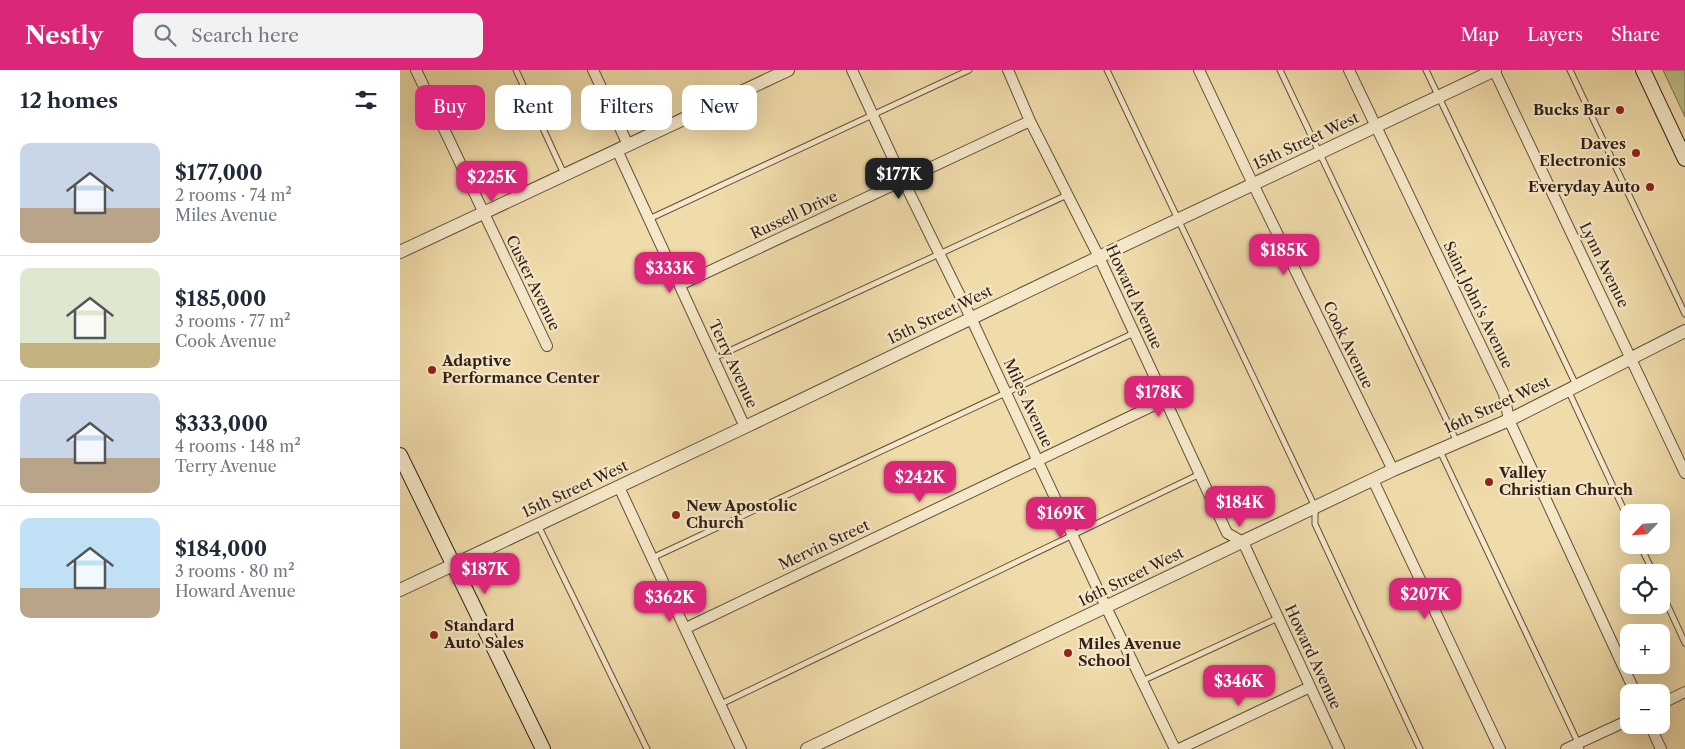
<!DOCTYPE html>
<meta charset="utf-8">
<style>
body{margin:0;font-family:"Libre Caslon Text",serif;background:#f2f2f3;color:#1f2937;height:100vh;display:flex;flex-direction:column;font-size:19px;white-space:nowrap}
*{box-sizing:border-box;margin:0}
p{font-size:16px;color:#747a83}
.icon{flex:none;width:28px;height:28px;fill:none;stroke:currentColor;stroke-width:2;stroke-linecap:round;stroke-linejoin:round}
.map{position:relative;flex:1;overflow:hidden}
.panel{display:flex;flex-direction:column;background:#fff;width:400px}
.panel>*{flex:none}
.banner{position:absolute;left:15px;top:15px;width:475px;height:45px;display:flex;gap:10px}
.needle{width:32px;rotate:245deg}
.tools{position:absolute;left:1220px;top:434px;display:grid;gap:10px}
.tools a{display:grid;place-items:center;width:50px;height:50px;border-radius:10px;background:#fff;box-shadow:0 5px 20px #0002;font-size:25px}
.price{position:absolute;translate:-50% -42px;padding:0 11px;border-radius:10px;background:#db2777;color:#fff;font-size:16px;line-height:32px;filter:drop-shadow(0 1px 2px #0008)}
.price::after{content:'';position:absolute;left:50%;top:30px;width:15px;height:11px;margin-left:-8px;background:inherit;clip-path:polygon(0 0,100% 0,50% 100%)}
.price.active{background:#222;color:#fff}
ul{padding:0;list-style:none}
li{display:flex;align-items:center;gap:15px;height:125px;padding:0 20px}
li+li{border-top:1px solid #e0e1e3}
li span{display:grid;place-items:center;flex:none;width:140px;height:100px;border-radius:10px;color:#555}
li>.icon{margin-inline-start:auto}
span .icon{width:60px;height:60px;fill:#fffc;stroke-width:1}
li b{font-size:21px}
h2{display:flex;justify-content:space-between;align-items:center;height:60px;padding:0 20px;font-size:21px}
.tag{padding:0 18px;border-radius:10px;background:#fff;box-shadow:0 5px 20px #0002;font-size:18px;line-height:45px}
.tag.active{background:#db2777;color:#fff}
header{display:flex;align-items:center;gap:30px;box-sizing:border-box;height:70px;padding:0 25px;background:#db2777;color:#fff}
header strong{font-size:24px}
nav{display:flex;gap:28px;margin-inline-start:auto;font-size:18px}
.search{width:350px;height:45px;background:#f2f2f3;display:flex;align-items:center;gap:12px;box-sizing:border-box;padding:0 18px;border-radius:10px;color:#747a83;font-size:19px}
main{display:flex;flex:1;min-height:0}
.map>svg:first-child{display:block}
.green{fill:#bcbf86;stroke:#78704e}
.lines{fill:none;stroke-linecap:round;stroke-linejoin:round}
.service-casing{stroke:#634f3c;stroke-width:7}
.minor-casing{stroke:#634f3c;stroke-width:12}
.tertiary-casing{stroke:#634f3c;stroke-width:14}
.secondary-casing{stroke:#342017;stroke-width:16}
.service{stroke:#f5e8c8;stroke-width:5}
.minor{stroke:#f5e8c8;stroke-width:10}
.tertiary{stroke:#f5e8c8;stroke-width:12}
.secondary{stroke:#f5e8c8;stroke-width:14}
.poi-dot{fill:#8f2418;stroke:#f5e8c8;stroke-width:2}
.labels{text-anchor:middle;stroke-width:4.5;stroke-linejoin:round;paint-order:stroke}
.poi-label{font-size:15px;font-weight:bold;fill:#342017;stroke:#f5e8c8;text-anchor:start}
.street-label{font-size:15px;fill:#342017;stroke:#f5e8c8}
</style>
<header>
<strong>Nestly</strong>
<div class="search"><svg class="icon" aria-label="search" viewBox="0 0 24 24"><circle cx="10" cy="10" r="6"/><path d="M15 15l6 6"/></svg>Search here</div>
<nav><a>Map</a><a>Layers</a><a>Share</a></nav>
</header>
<main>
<section class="panel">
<h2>12 homes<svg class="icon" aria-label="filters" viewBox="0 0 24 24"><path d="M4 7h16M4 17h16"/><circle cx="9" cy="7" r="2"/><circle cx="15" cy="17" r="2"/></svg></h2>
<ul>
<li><span style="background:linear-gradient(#c9d6e8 65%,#b9a48a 0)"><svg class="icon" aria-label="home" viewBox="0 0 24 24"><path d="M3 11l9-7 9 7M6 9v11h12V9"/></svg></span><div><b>$177,000</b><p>2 rooms · 74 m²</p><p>Miles Avenue</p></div></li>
<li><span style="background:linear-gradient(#dfe7d0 75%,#c2b280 0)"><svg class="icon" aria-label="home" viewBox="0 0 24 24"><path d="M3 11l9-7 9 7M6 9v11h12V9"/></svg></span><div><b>$185,000</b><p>3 rooms · 77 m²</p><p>Cook Avenue</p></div></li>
<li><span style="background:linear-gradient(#c9d6e8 65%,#b9a48a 0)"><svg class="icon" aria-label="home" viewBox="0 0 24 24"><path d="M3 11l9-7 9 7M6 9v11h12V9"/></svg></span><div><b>$333,000</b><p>4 rooms · 148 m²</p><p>Terry Avenue</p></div></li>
<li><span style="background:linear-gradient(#bfe0f5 70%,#b9a48a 0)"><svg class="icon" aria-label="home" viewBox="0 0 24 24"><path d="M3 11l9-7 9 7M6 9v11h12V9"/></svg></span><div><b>$184,000</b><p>3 rooms · 80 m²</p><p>Howard Avenue</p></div></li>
</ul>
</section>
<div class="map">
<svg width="1285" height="679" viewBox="0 0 1285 679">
<rect width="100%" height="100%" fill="#f0dbaa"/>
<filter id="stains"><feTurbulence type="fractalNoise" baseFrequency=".004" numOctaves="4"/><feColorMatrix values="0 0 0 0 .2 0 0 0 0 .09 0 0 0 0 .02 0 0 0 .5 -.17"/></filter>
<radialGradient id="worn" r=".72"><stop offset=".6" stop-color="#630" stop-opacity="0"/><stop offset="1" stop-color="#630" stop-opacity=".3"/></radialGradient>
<!-- green -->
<path class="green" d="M1263,0H1285V47Z"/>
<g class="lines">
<defs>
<path id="service" d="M116,0L164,104
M707,0L915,437V454L1020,679
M880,0L1057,372
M1026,0L1176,315
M1170,0L1285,244
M249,149L569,0
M314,288L667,125
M1168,320L1229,451
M1040,381L1181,679
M138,455L247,679
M1240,475L1253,502
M252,488L734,263
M1261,521L1285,573
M742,611L878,548
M321,634L800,404"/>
<path id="minor" d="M16,0L147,276
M193,0L228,75
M452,0L503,110L571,248L706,537L775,679
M608,0L630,51L699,187L827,463L843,472L939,679
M799,0L853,114L993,400
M949,0L1104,324L1109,350L1235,622
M1094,0L1285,403
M217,80L345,357
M280,215L630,51
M973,410L1100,679
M219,417L341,679
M286,558L765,330
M1261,634L1285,622
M1250,655L1261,679
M779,679L910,617
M1166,679L1229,650"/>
<path id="tertiary" d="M0,182L388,0
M0,520L345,357L699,187L1095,0
M407,679L993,400L1109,350L1285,261"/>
<path id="secondary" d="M1243,0L1285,89
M0,385L143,679"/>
</defs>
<!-- service casing -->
<use href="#service" class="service-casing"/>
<!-- minor casing -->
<use href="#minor" class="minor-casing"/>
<!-- tertiary casing -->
<use href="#tertiary" class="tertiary-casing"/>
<!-- secondary casing -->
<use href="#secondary" class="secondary-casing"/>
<!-- service -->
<use href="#service" class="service"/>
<!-- minor -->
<use href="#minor" class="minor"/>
<!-- tertiary -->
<use href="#tertiary" class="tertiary"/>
<!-- secondary -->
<use href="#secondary" class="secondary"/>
</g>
<!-- markers -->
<g class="poi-dot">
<circle cx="1220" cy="40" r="5"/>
<circle cx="1236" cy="83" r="5"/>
<circle cx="1250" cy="117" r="5"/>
<circle cx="32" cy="300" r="5"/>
<circle cx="1089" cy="412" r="5"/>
<circle cx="276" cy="445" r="5"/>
<circle cx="34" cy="565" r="5"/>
<circle cx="668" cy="583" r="5"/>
</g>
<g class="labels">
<!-- poi labels -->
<g class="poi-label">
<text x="1210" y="45" text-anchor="end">Bucks Bar</text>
<text x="1226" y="79" text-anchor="end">Daves<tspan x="1226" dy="17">Electronics</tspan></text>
<text x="1240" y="122" text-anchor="end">Everyday Auto</text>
<text x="42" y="296">Adaptive<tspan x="42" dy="17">Performance Center</tspan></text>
<text x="1099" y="408">Valley<tspan x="1099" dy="17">Christian Church</tspan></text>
<text x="286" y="441">New Apostolic<tspan x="286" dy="17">Church</tspan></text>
<text x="44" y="561">Standard<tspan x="44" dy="17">Auto Sales</tspan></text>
<text x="678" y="579">Miles Avenue<tspan x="678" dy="17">School</tspan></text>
</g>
<!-- street labels -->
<g class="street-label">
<text transform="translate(906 71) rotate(-25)" y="5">15th Street West</text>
<text transform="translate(394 145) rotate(-25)" y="5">Russell Drive</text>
<text transform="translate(1204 195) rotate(64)" y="5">Lynn Avenue</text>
<text transform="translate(133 213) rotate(64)" y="5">Custer Avenue</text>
<text transform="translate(734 227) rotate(65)" y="5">Howard Avenue</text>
<text transform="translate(1078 235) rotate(64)" y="5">Saint John's Avenue</text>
<text transform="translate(540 245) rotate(-26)" y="5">15th Street West</text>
<text transform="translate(948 275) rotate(64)" y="5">Cook Avenue</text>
<text transform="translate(333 294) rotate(65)" y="5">Terry Avenue</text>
<text transform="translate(628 333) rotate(65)" y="5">Miles Avenue</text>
<text transform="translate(1097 335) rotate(-25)" y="5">16th Street West</text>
<text transform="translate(175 419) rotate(-25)" y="5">15th Street West</text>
<text transform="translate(424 475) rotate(-25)" y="5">Mervin Street</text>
<text transform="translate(731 507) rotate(-26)" y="5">16th Street West</text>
<text transform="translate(913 587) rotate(65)" y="5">Howard Avenue</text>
</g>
</g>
<rect width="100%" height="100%" filter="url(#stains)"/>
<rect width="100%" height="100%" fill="url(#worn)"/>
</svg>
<div class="tools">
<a><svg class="needle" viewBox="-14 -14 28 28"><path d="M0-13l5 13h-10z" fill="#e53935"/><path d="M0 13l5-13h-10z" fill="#747a83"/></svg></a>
<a><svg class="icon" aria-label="locate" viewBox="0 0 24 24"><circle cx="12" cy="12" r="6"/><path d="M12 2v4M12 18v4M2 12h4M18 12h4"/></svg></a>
<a>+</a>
<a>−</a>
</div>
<b class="price active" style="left:499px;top:130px">$177K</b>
<b class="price" style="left:92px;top:133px">$225K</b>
<b class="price" style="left:884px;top:206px">$185K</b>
<b class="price" style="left:270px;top:224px">$333K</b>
<b class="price" style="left:759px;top:348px">$178K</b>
<b class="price" style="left:520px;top:433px">$242K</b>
<b class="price" style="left:840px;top:458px">$184K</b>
<b class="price" style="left:661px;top:469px">$169K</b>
<b class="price" style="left:85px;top:525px">$187K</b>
<b class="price" style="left:1025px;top:550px">$207K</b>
<b class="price" style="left:270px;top:553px">$362K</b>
<b class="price" style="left:839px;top:637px">$346K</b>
<div class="banner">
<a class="tag active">Buy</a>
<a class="tag">Rent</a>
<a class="tag">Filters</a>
<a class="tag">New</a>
</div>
</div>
</main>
